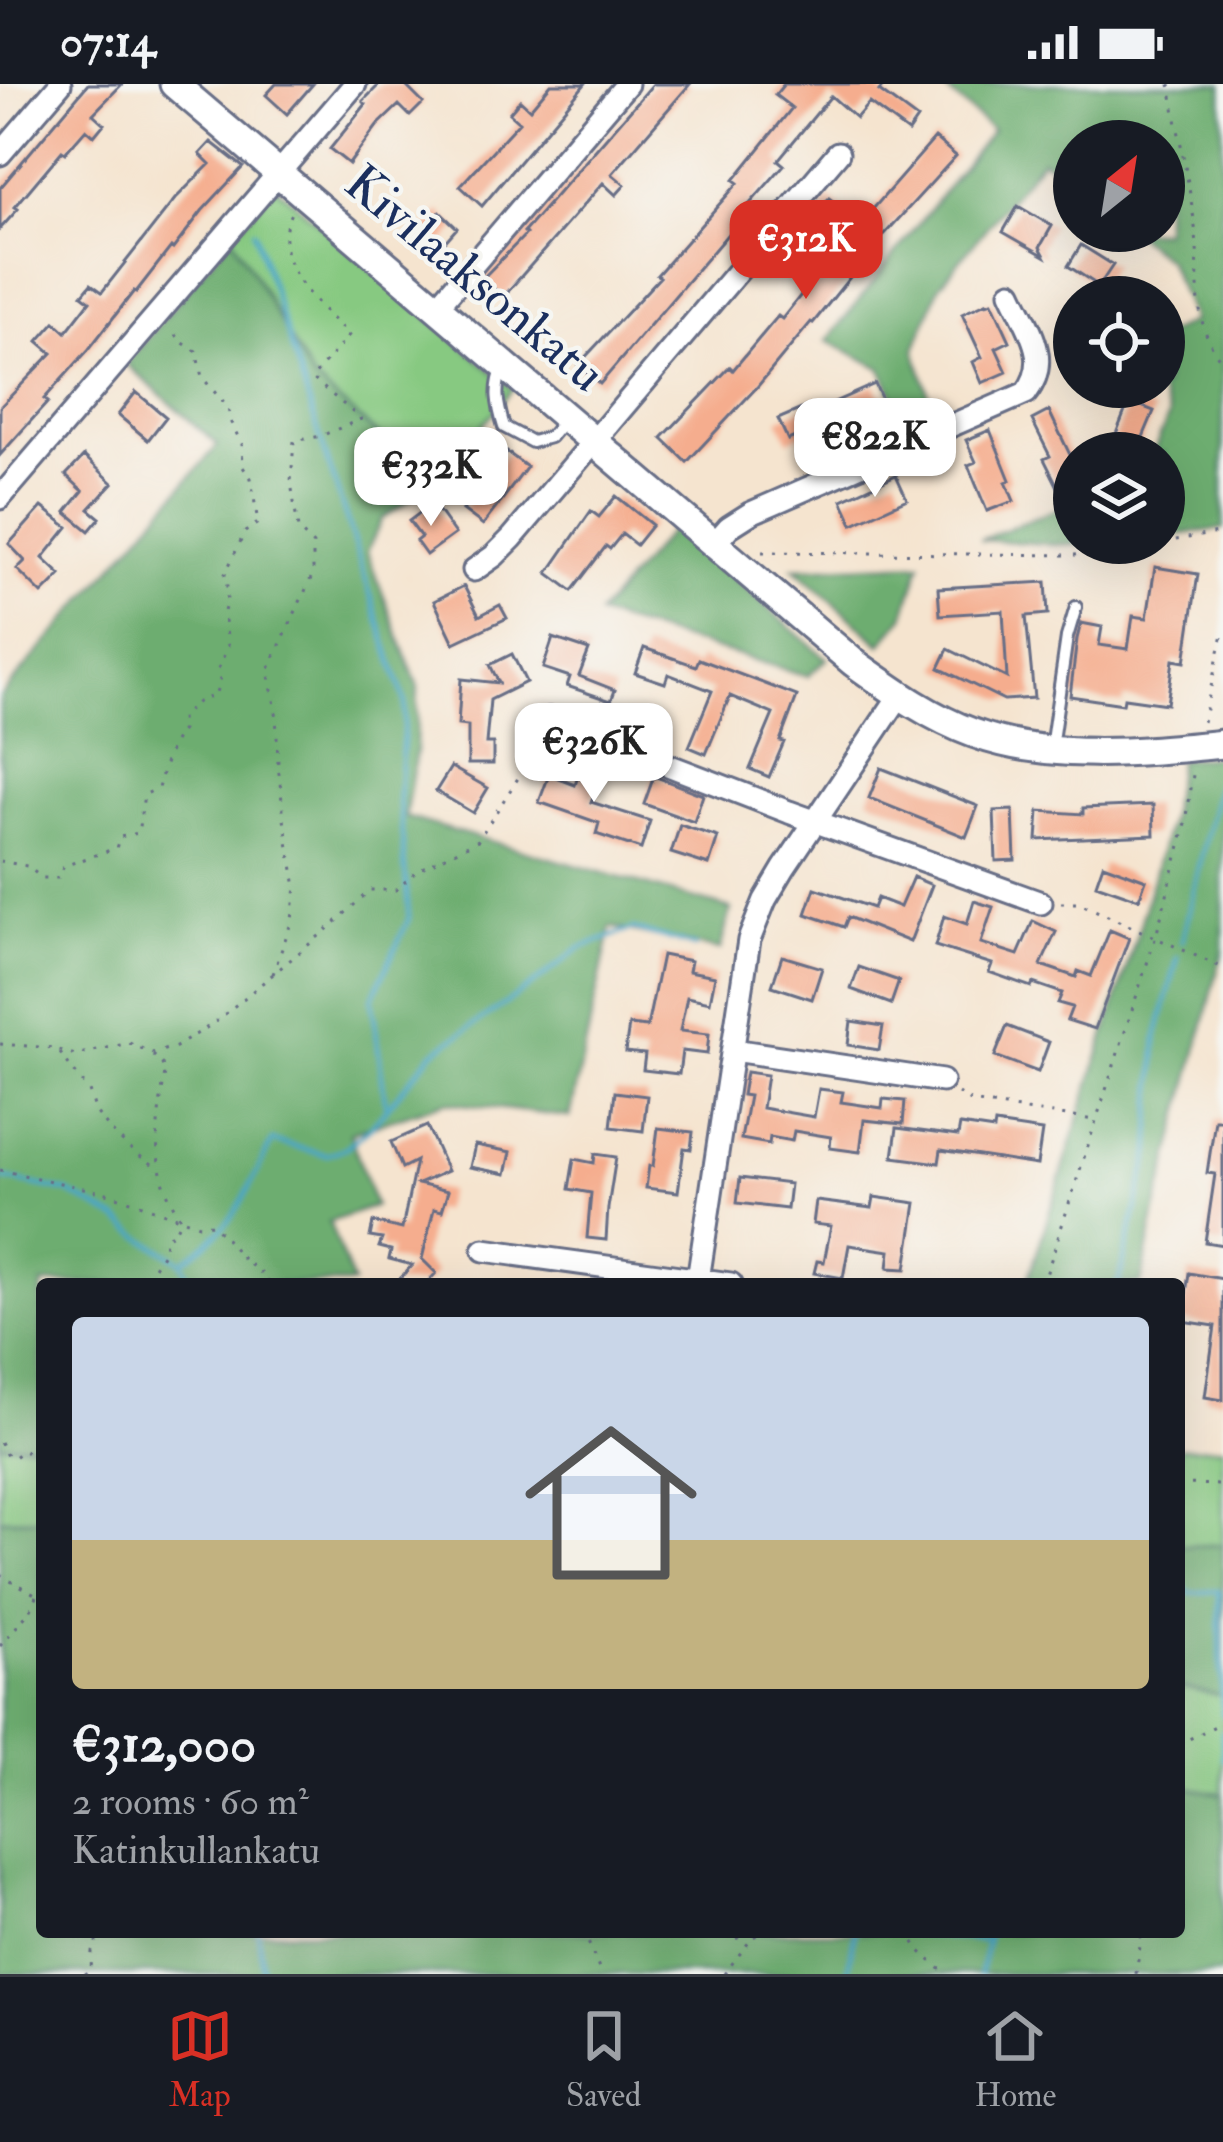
<!DOCTYPE html>
<meta charset="utf-8">
<style>
body{margin:0;font-family:"IM FELL Double Pica",serif;background:#20242c;color:#f1f3f6;height:100vh;display:flex;flex-direction:column;font-size:45px;white-space:nowrap}
*{box-sizing:border-box;margin:0}
p{font-size:39px;color:#9ea1a6}
.icon{flex:none;width:66px;height:66px;fill:none;stroke:currentColor;stroke-width:2;stroke-linecap:round;stroke-linejoin:round}
.map{position:relative;flex:1;overflow:hidden}
.side{position:absolute;left:36px;top:1194px;width:1149px;height:660px;display:flex;flex-direction:column;background:#171b24;border-radius:12px;box-shadow:0 12px 48px #0002}
.side>*{flex:none}
.needle{width:78px;rotate:30deg}
.buttons{position:absolute;left:1053px;top:36px;display:grid;gap:24px}
.buttons a{display:grid;place-items:center;width:132px;height:132px;border-radius:50%;background:#171b24;box-shadow:0 12px 48px #0002;font-size:60px}
.price{position:absolute;translate:-50% -102px;padding:0 27px;border-radius:24px;background:#fff;color:#222;font-size:39px;line-height:78px;filter:drop-shadow(0 3px 6px #0008)}
.price::after{content:'';position:absolute;left:50%;top:72px;width:36px;height:27px;margin-left:-18px;background:inherit;clip-path:polygon(0 0,100% 0,50% 100%)}
.price.current{background:#d93025;color:#fff}
ul{padding:0;list-style:none}
li{display:grid;align-content:center;gap:24px;height:636px;padding:0 36px}
li+li{border-top:3px solid #363941}
li span{display:grid;place-items:center;height:372px;border-radius:12px;color:#555}
li>.icon{margin-inline-start:auto}
span .icon{width:216px;height:216px;fill:#fffc;stroke-width:1}
li b{font-size:51px}
.status{display:flex;justify-content:space-between;align-items:center;height:84px;padding:0 60px;background:#171b24;direction:ltr}
.status svg{height:33px;fill:currentColor}
.tabs{display:flex;justify-content:space-around;align-items:center;height:168px;border-top:3px solid #363941;background:#171b24;font-size:33px;color:#9ea1a6}
.tabs a{display:grid;justify-items:center;gap:6px}
.tabs .current{color:#d93025}
.map>svg:first-child{display:block}
.green{fill:#87c981;stroke:#517c70;stroke-width:3}
.forest{fill:#6dad6f;stroke:#446e66;stroke-width:3}
.lines{fill:none;stroke-linecap:round;stroke-linejoin:round}
.stream{stroke:#4aa6c8;stroke-width:4.5}
.building{fill:#f5ad8e}
.lane-casing{stroke:#676e86;stroke-width:16}
.street-casing{stroke:#676e86;stroke-width:27}
.secondary-casing{stroke:#676e86;stroke-width:33}
.path{stroke:#676e86;stroke-width:3;stroke-dasharray:3 9;stroke-linecap:butt}
.lane{stroke:#fff;stroke-width:10}
.street{stroke:#fff;stroke-width:21}
.secondary{stroke:#fff;stroke-width:27}
.labels{text-anchor:middle;stroke-width:9;stroke-linejoin:round;paint-order:stroke}
.street-label{font-size:51px;fill:#1b2f5e;stroke:#f6f6f2}
</style>
<div class="status"><b>07:14</b><svg viewBox="0 0 49 12"><path d="M0 12V9h3v3zM5 12V6h3v6zM10 12V3h3v9zM15 12V0h3v12zM26 1h20v11H26zM47 4h2v5h-2z"/></svg></div>
<div class="map">
<svg width="1223" height="1890" viewBox="0 0 1223 1890">
<rect width="100%" height="100%" fill="#f6f6f2"/>
<filter id="ink" filterUnits="userSpaceOnUse"><feTurbulence type="fractalNoise" baseFrequency=".00833" numOctaves="2"/><feDisplacementMap in="SourceGraphic" scale="24" xChannelSelector="R" yChannelSelector="G"/><feConvolveMatrix kernelMatrix="1 2 1 2 8 2 1 2 1" color-interpolation-filters="sRGB"/></filter>
<filter id="wash" filterUnits="userSpaceOnUse"><feTurbulence type="fractalNoise" baseFrequency=".004" numOctaves="4" result="noise"/><feDisplacementMap in="SourceGraphic" scale="48" xChannelSelector="R" yChannelSelector="G"/><feGaussianBlur stdDeviation="2.7" result="paint"/><feColorMatrix in="noise" values="0 0 0 0 0 0 0 0 0 0 0 0 0 0 0 0 0 1.4 0 .05"/><feComposite in="paint" operator="in"/></filter>
<g filter="url(#wash)">
<rect width="100%" height="100%" fill="#f5e4cf"/>
<!-- green -->
<path class="green" d="M275,102L513,305L434,399L312,294L232,152Z
M0,1360H42V1435H0Z
M1223,1363V1461L1179,1462V1364Z
M1179,1603L1223,1612V1710L1179,1702Z"/>
<!-- forest -->
<path class="forest" d="M939,0H1222L1223,445L1164,452V369H1153L1169,331L1158,303H1164V251L1193,237L1167,176L1132,147H1164V57H1074V100L1042,75L940,201L915,265L935,332L907,342L881,284L827,257L992,46Z
M232,152L312,294L434,399L382,435L367,468L418,603L416,668L405,733L731,825L720,866L611,843L570,1033L445,1018L350,1049L375,1122L329,1138L353,1200H42V1360H0V613L218,361L126,280Z
M1074,418V459H1098L1072,461L980,456Z
M674,442L827,575L808,592L598,531Z
M921,479L904,533L881,560L794,484Z
M1223,672V866L1156,1127L1141,1200H1027L1140,841L1170,733L1178,676Z
M0,1435H42V1848H1179V1702L1223,1710V1890H0Z
M1223,1461V1612L1179,1603V1462Z"/>
<g class="lines">
<!-- stream -->
<path class="stream" d="M254,147L405,618L399,714L409,834L372,915L386,1024
M1182,857L1223,681
M0,1094L68,1108L117,1135L145,1156L182,1178L191,1200
M182,1178C237,1141 244,1114 272,1057L327,1071L345,1064L371,1043L432,969L530,903L580,864L633,845L695,863
M1118,1200L1150,1070L1157,953L1178,873
M1179,1496L1188,1509L1219,1507L1222,1631
M1222,1648L1223,1675
M258,1848L263,1890
M901,1848L987,1857
M847,1890L855,1848
M980,1890L989,1848"/>
</g>
<g id="blocks">
<!-- building -->
<path class="building" d="M88,0H122L93,30L104,40L94,52L86,45L65,69L62,67L15,123L18,125L0,145V104Z
M276,0H313L287,30L266,11Z
M380,0H404L423,19L410,32L399,21L377,42L349,80L330,65L366,20L363,17Z
M551,0H585L482,122L460,102L519,38L509,29L520,16L530,25Z
M653,0H690L612,90L625,101L616,111L603,99L503,213L483,194L526,150L524,148Z
M784,0H885L879,7L917,35L908,48L869,19L856,34L831,12L778,76L784,81L747,123L749,125L600,300L578,281L660,193L657,191L738,99L734,96L792,24L775,11Z
M935,54L956,72L884,151L813,239L811,238L758,302L687,378L662,354L730,283L733,286L778,232L782,235L849,150L819,126L829,114L859,137L870,123L873,125Z
M211,58L243,83L202,127L173,165L171,163L136,208L134,207L89,265L44,315L48,318L0,371V323L52,269L38,257L55,238L66,248L90,217L82,211L91,200L102,208L175,115L210,80L200,70Z
M1018,122L1052,142L1040,163L1045,172L1003,148Z
M440,128L457,144L434,170L417,154Z
M1081,161L1113,181L1099,202L1068,182Z
M988,218L986,220L992,218L1010,257L996,264L1007,288L982,299L973,278L982,273L962,230Z
M875,300L887,327L844,347L838,336L788,356L778,335L813,320L816,326Z
M136,308L166,333L148,356L118,331Z
M1129,317L1154,327L1138,365L1114,355Z
M1049,327L1074,379V400L1060,407L1044,375L1050,372L1032,336Z
M990,346L1010,396L1006,398L1014,417L987,427L968,381L976,378L966,356Z
M507,368L527,383L483,441L463,426Z
M84,372L113,399L89,425L100,434L89,447L66,428L83,407L66,391Z
M896,391L907,415L853,440L842,416Z
M616,412L652,441L636,461L622,450L610,465L606,462L572,507L548,489L591,427L599,433Z
M433,419L455,450L426,471L416,457L421,453L409,437Z
M42,423L68,443L43,474L61,491L42,510L17,485L25,477L9,460Z
M1155,483L1198,490L1185,578L1173,576L1167,620L1124,614L1123,620L1070,612L1077,555L1081,539L1102,543L1099,561L1128,565L1133,532L1147,534Z
M1046,498L1048,530L1026,532L1034,614L1004,616L939,584L948,565L1007,594L1003,527L940,531L938,504Z
M464,502L479,532L500,521L507,534L454,559L434,517Z
M553,554L589,566L579,592L615,606L611,617L567,602L570,593L543,584Z
M644,564L696,582L699,575L797,612L780,657L784,658L769,693L750,685L773,630L730,612L706,670L689,663L712,607L668,590L665,599L635,589Z
M512,570L526,598L490,616L486,659H493V680H468V642L458,641L461,595L499,599L490,581Z
M586,670L606,677L591,718L650,737L641,765L596,750L599,739L539,718L549,691L575,701Z
M451,683L488,704L473,729L436,707Z
M881,684L978,722L966,753L869,714Z
M654,692L703,711L694,738L644,720Z
M1153,721L1154,751L1037,756L1039,727L1083,730V724Z
M1013,726L1015,776L996,777L994,727Z
M680,741L718,753L709,781L671,769Z
M1103,780L1146,796L1139,815L1096,800Z
M913,793L932,801L910,858L848,833L844,843L806,830L815,804L873,824L877,814L900,823Z
M974,817L993,823L981,859L1018,871L1033,837L1056,848L1041,881L1076,893L1078,887L1091,892L1110,846L1129,854L1095,945L1067,936L1072,923L1058,919L1062,909L1033,899L1031,903L989,888L992,880L935,862L944,832L967,840Z
M662,871L691,877L689,887L715,892L710,918L687,913L680,947L709,950L707,970L682,967L679,990L643,986L645,970L625,968L629,941L647,943Z
M782,872L822,884L812,915L772,902Z
M859,883L899,897L891,920L851,905Z
M851,937L883,942L879,966L848,961Z
M1007,942L1049,958L1038,988L995,972Z
M746,988L767,991L762,1024L814,1033L819,1005L843,1008L841,1018L882,1024L883,1015L905,1017L903,1040L864,1036L860,1068L830,1064L831,1053L794,1047L792,1057L770,1053L769,1060L741,1055L749,1012L742,1011Z
M615,1008L647,1012L643,1047L611,1043Z
M1215,1036H1223V1161L1205,1158L1215,1090L1207,1089Z
M995,1040L1042,1047L1037,1081L941,1066L939,1079L893,1073L897,1044L958,1052L960,1041L994,1046Z
M427,1042L447,1087L418,1100L448,1107L442,1127L434,1125L422,1175L436,1189L426,1200H395L412,1181L389,1175L391,1166L379,1163L382,1155L370,1153L373,1138L402,1145L416,1077L402,1084L391,1058Z
M658,1044L693,1048L691,1065L684,1064L678,1108L646,1104L649,1082H653Z
M475,1061L511,1068L506,1090L470,1083Z
M595,1070L616,1073L608,1124L606,1156L587,1154L591,1109L569,1105L574,1075L594,1079Z
M740,1094L790,1100L787,1125L737,1119Z
M874,1113L916,1119L906,1185L888,1184L890,1167L849,1161L843,1194L814,1189L817,1177L824,1178L831,1142L813,1140L816,1117L872,1124Z
M1189,1189L1223,1195V1316L1205,1313L1215,1242L1182,1237Z"/>
</g>
</g>
<g filter="url(#ink)">
<use href="#blocks" fill-opacity="0" stroke="#676e86" stroke-width="3"/>
<g class="lines">
<defs>
<path id="lane" d="M503,283C494,305 497,320 504,343L532,358L550,353L566,334
M1051,664L1067,553L1076,523"/>
<path id="street" d="M0,70L60,0
M437,223L627,0
M0,414L355,0
M715,459L729,443L751,429L1026,309C1053,274 1027,244 1011,208
M474,486L494,472L512,454L838,69
M549,635L789,728L1041,819
M733,966L942,997
M484,1166L731,1200
M698,1196L749,856L765,816L784,784L900,611"/>
<path id="secondary" d="M174,0L853,578C891,605 929,633 973,649C1051,678 1142,668 1223,660"/>
</defs>
<!-- lane casing -->
<use href="#lane" class="lane-casing"/>
<!-- street casing -->
<use href="#street" class="street-casing"/>
<!-- secondary casing -->
<use href="#secondary" class="secondary-casing"/>
<!-- path -->
<path class="path" d="M1170,0C1178,50 1190,101 1196,151C1201,201 1190,237 1223,279
M1164,458L1223,448
M762,468L1075,471L1161,459
M1203,638L1223,550
M0,777L27,782L42,794H58L64,782L116,764L120,753L138,749L144,711L158,704C164,684 169,662 182,646L181,633L198,618L215,611L220,597L218,585L228,562L224,528L228,509L225,490L245,448L258,439L251,394L243,383L242,360L231,339L228,324L202,293L196,267L180,257L173,246
M1061,819H1079L1223,884
M273,890L292,836L296,803L284,735L278,680L276,626L268,587L313,490V461L298,445L291,398L294,357L321,352L361,335L312,294L349,251C317,220 266,176 292,127
M0,960L53,964L75,971L129,959L152,969L176,963L214,939L336,838L370,806H396L418,786L478,756L524,685L540,653
M60,969L89,1007L96,1028L112,1048L135,1069L157,1083
M153,971L162,980L165,989C156,1046 149,1084 181,1135L174,1149L165,1154L164,1167L154,1183L160,1200
M958,1009L971,1018L1094,1036
M0,1086L111,1110L199,1141L213,1140L243,1175L266,1193L270,1200
M1043,1200L1156,852L1186,739L1194,684
M0,1358L7,1372L14,1373L23,1366L42,1379
M1179,1400L1223,1401
M0,1490L42,1514
M0,1562L30,1527L37,1512
M1179,1660L1223,1638
M584,1848L601,1890
M726,1848L735,1851L745,1861
M907,1848L920,1867L946,1890
M84,1890L91,1886L92,1868L100,1848
M724,1890L753,1853L763,1848
M1136,1890L1142,1848"/>
<!-- lane -->
<use href="#lane" class="lane"/>
<!-- street -->
<use href="#street" class="street"/>
<!-- secondary -->
<use href="#secondary" class="secondary"/>
</g>
</g>
<g class="labels">
<!-- street labels -->
<g class="street-label">
<text transform="translate(476 193) rotate(40)" y="18">Kivilaaksonkatu</text>
</g>
</g>
</svg>
<div class="buttons">
<a><svg class="needle" viewBox="-14 -14 28 28"><path d="M0-13l5 13h-10z" fill="#e53935"/><path d="M0 13l5-13h-10z" fill="#9ea1a6"/></svg></a>
<a><svg class="icon" aria-label="locate" viewBox="0 0 24 24"><circle cx="12" cy="12" r="6"/><path d="M12 2v4M12 18v4M2 12h4M18 12h4"/></svg></a>
<a><svg class="icon" aria-label="layers" viewBox="0 0 24 24"><path d="M12 4l9 5-9 5-9-5zM3 14l9 5 9-5"/></svg></a>
</div>
<b class="price current" style="left:806px;top:218px">€312K</b>
<b class="price" style="left:875px;top:416px">€822K</b>
<b class="price" style="left:431px;top:445px">€332K</b>
<b class="price" style="left:594px;top:721px">€326K</b>
<section class="side">
<ul>
<li><span style="background:linear-gradient(#c9d6e8 60%,#c2b280 0)"><svg class="icon" aria-label="home" viewBox="0 0 24 24"><path d="M3 11l9-7 9 7M6 9v11h12V9"/></svg></span><div><b>€312,000</b><p>2 rooms · 60 m²</p><p>Katinkullankatu</p></div></li>
</ul>
</section>
</div>
<nav class="tabs">
<a class="current"><svg class="icon" aria-label="map" viewBox="0 0 24 24"><path d="M3 6l6-2 6 2 6-2v14l-6 2-6-2-6 2zM9 4v14M15 6v14"/></svg>Map</a>
<a><svg class="icon" aria-label="saved" viewBox="0 0 24 24"><path d="M7 4h10v16l-5-4-5 4z"/></svg>Saved</a>
<a><svg class="icon" aria-label="home" viewBox="0 0 24 24"><path d="M3 11l9-7 9 7M6 9v11h12V9"/></svg>Home</a>
</nav>
